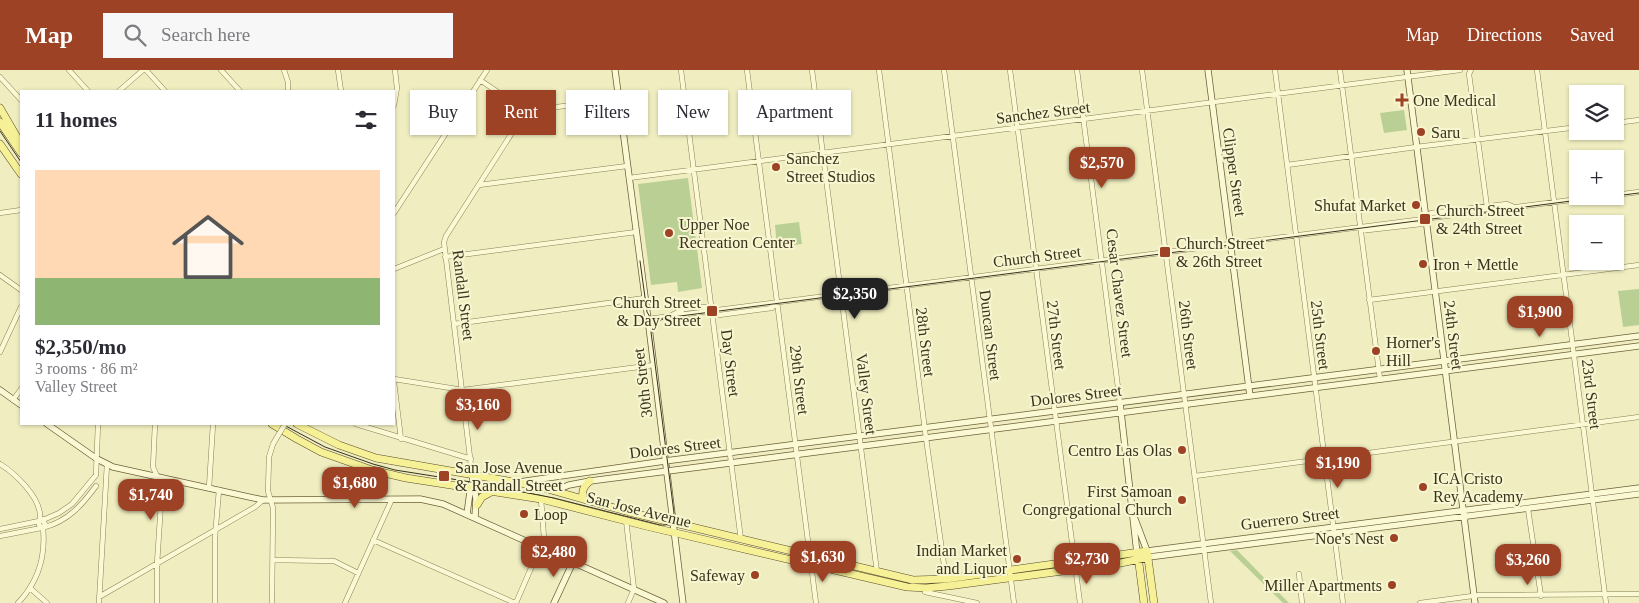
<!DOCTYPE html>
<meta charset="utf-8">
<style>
body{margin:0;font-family:Georgia,serif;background:#f7f7f7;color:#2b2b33;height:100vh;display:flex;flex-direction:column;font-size:19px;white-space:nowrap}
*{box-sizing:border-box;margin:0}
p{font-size:16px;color:#7c7c81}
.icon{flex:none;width:28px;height:28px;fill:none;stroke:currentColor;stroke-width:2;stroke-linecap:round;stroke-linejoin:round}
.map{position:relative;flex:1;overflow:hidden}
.sheet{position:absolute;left:20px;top:20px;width:375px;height:335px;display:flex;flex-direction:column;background:#fff;border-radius:0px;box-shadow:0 1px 4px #0004}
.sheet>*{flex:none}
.banner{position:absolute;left:410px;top:20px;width:475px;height:45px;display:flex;gap:10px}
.controls{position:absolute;left:1569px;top:15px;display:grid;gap:10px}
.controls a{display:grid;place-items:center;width:55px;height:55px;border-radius:0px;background:#fff;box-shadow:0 1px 4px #0004;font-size:25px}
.price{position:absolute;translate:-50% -42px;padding:0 11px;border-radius:10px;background:#9d4224;color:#fff;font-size:16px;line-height:32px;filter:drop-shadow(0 1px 2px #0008)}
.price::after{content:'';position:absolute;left:50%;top:30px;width:15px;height:11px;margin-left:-8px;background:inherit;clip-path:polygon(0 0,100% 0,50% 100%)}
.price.current{background:#222;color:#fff}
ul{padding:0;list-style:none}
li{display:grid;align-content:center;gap:10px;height:265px;padding:0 15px}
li+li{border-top:1px solid #e1e1e2}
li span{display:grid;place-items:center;height:155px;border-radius:0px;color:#555}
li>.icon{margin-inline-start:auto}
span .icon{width:90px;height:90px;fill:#fffc;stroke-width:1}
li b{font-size:21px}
h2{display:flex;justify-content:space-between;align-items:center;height:60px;padding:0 15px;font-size:21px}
.chip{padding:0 18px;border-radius:0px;background:#fff;box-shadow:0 1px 4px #0004;font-size:18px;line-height:45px}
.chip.current{background:#9d4224;color:#fff}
header{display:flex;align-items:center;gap:30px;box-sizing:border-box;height:70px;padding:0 25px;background:#9d4224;color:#fff}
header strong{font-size:24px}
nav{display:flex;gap:28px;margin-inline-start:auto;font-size:18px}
.search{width:350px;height:45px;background:#f7f7f7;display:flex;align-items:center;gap:12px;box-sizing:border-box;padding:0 18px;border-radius:0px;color:#7c7c81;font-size:19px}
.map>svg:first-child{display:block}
.green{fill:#b9cf94}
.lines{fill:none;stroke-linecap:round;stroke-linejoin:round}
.street-casing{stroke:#8a7f57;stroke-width:5.5}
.secondary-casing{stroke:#6c603a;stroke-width:7}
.primary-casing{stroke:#584b2c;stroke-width:8}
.street{stroke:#fbf9d4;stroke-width:4.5}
.secondary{stroke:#fbf9d4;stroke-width:5.5}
.primary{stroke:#f6f096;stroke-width:7}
.tram{stroke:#39321c;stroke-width:1}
.street-bridge-casing{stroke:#8a7f57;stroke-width:5.5;stroke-linecap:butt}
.street-bridge{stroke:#fbf9d4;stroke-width:4.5}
.poi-dot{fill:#9d4224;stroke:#f7f6d0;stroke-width:2}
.labels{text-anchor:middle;stroke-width:4;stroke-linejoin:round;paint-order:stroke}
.poi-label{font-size:16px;fill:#39321c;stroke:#f7f6d0;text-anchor:start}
.street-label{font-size:16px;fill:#39321c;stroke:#f7f6d0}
</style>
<header>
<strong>Map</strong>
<div class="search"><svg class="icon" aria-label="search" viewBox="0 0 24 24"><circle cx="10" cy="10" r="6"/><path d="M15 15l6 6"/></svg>Search here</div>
<nav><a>Map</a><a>Directions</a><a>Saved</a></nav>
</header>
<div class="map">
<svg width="1639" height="533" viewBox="0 0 1639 533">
<rect width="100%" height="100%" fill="#f0eec0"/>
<!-- green -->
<path class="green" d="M1404,40L1407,60L1384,63L1380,43Z
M688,108L702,218L678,222L677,212L651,215L638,114Z
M799,152L802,174L777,177L775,155Z
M1639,219V255L1623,257L1618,221Z
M1237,480L1289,533H1283L1230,481Z"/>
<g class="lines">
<defs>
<path id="street" d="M69,0L88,21
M146,0L165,21
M221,0L240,21
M284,0L288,12V21
M338,0L341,21
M681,0L741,470
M747,0L816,533
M812,0L877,502
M879,0L926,368L946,509
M944,0L1014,533
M1010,0L1080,533
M1077,0L1120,333
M1142,0L1211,533
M1275,0L1343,533
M1340,0L1380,309
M1471,0L1469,4L1487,137
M1537,0L1606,533
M0,7L21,30
M480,10L526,41L618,29
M119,21L143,0
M394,35L397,18L395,0
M1615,53L1639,50
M1287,95L1416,77L1578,57
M629,108L1460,0
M479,115L627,96
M1615,125L1639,122
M0,143L21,140
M394,143L487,0
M1361,158L1368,160L1421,154L1431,143L1507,134L1514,137
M445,187L636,162
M394,199L444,179
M0,205L21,220
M1369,230L1639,195
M672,245L684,239L692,238L706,237L719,245L772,238L777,232
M648,249L1602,126
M454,254L645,228
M0,282L21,237
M394,309L463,320L654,295
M394,312L401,369
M13,330L21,319
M155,354L153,397L162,418L157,494V533
M356,354L471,389
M0,394C15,403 41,428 40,447C40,450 39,452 39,455L43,458L45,454L42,449
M472,404L444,172L446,166L526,41
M1195,406L1639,347
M209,418L213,354
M1528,439L1541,526
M43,450L59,443L72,434L96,405L98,354
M626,450L634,519L628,533
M45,457C68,451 82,435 96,416
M0,459L39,451
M0,466L41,458
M373,470L515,533
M273,490L334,491L358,503
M1299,504L1302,533
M30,518L47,533
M925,522L977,533
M99,527L255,437L263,430
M18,533C38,512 46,487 43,458
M99,533L107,394
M215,533V467L219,420
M272,533L273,438L268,421L269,387L273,374
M345,533L392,429
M516,533L544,468L541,429
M1420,533L1480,525L1639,524"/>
<path id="secondary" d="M615,0L649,257L683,533
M1208,0L1250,326
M1407,0L1475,533
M0,320L21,335
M1120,333L1137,483
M47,354L97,389L113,397L263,430L420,429L443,434L664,533
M472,404L476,429L475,448
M519,412L665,391L1639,266
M554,421L569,415L590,411L1639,276
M467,444L471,414
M1135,449L1147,481L1639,418
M1149,487L1639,424
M554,533L573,492"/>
<path id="primary" d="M0,38L21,74
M0,52L21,83
M0,74L21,104
M272,354L297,369L321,382L372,400L406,408L541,429L646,456L907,517L926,518L948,516L1116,494L1149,487
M297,354L339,375L376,388L537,416L629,442L913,510L946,509L1147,481L1154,533
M583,429C582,420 583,417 590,411
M477,435L482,427L493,421
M1138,486L1144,533"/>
</defs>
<!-- street casing -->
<use href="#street" class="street-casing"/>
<!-- secondary casing -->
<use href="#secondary" class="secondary-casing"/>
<!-- primary casing -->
<use href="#primary" class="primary-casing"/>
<!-- street -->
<use href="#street" class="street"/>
<!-- secondary -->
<use href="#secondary" class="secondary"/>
<!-- primary -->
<use href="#primary" class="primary"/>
<!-- tram -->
<path class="tram" d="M0,61L21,92
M1615,126L1639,123
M640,191L647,242L650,247L657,249L1610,126
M282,354L325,377L373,394L395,400L471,412L554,428L660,455C668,456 673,452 674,443L651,262L654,253L663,249"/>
<defs>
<path id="street-bridge" d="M273,374L285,354"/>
</defs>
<!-- street-bridge casing -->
<use href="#street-bridge" class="street-bridge-casing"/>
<!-- street-bridge -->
<use href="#street-bridge" class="street-bridge"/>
</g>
<!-- markers -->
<g class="poi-dot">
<path d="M1399.5 22.5h5v5h5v5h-5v5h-5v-5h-5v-5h5z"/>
<circle cx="1421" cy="62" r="5"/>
<circle cx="776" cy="97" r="5"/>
<circle cx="1416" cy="135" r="5"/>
<rect x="1419" y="143" width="12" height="12" rx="2.5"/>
<circle cx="669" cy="163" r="5"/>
<rect x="1159" y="176" width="12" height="12" rx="2.5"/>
<circle cx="1423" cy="194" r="5"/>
<rect x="706" y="235" width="12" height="12" rx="2.5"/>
<circle cx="1376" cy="281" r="5"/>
<circle cx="1182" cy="380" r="5"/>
<rect x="438" y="400" width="12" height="12" rx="2.5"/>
<circle cx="1423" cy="417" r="5"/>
<circle cx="1182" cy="430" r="5"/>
<circle cx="524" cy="444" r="5"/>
<circle cx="1394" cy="468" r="5"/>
<circle cx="1017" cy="489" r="5"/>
<circle cx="755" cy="505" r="5"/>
<circle cx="1392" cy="515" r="5"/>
</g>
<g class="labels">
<!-- poi labels -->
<g class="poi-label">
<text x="1413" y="36">One Medical</text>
<text x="1431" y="68">Saru</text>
<text x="786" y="94">Sanchez<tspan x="786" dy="18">Street Studios</tspan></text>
<text x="1406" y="141" text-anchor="end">Shufat Market</text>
<text x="1436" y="146">Church Street<tspan x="1436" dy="18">&amp; 24th Street</tspan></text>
<text x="679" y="160">Upper Noe<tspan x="679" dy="18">Recreation Center</tspan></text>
<text x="1176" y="179">Church Street<tspan x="1176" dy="18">&amp; 26th Street</tspan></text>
<text x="1433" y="200">Iron + Mettle</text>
<text x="701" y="238" text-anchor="end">Church Street<tspan x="701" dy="18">&amp; Day Street</tspan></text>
<text x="1386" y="278">Horner's<tspan x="1386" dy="18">Hill</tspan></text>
<text x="1172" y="386" text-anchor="end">Centro Las Olas</text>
<text x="455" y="403">San Jose Avenue<tspan x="455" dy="18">&amp; Randall Street</tspan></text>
<text x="1433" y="414">ICA Cristo<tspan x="1433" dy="18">Rey Academy</tspan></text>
<text x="1172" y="427" text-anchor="end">First Samoan<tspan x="1172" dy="18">Congregational Church</tspan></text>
<text x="534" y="450">Loop</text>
<text x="1384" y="474" text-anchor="end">Noe's Nest</text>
<text x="1007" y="486" text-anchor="end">Indian Market<tspan x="1007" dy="18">and Liquor</tspan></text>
<text x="745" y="511" text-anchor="end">Safeway</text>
<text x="1382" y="521" text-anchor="end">Miller Apartments</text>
</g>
<!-- street labels -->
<g class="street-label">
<text transform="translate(1043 42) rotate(-7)" y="6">Sanchez Street</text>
<text transform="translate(1235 102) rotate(82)" y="6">Clipper Street</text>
<text transform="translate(1037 186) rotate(-7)" y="6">Church Street</text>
<text transform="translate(1120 223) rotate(83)" y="6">Cesar Chavez Street</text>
<text transform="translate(464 225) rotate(83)" y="6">Randall Street</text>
<text transform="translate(991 265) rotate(83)" y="6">Duncan Street</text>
<text transform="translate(1057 265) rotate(83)" y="6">27th Street</text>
<text transform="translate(1189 265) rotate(83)" y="6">26th Street</text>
<text transform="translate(1321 265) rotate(83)" y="6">25th Street</text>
<text transform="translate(1454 265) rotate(83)" y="6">24th Street</text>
<text transform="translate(926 272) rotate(83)" y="6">28th Street</text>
<text transform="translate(731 293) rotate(83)" y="6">Day Street</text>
<text transform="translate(800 310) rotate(83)" y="6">29th Street</text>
<text transform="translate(642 313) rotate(-97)" y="6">30th Street</text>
<text transform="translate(867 324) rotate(83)" y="6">Valley Street</text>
<text transform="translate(1592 324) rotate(83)" y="6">23rd Street</text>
<text transform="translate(1076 325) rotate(-7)" y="6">Dolores Street</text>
<text transform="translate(675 377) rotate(-7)" y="6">Dolores Street</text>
<text transform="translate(639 439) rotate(14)" y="6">San Jose Avenue</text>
<text transform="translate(1290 448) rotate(-7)" y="6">Guerrero Street</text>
</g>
</g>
</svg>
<div class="controls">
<a><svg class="icon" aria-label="layers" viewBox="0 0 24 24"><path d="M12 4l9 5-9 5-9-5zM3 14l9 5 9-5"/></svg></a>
<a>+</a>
<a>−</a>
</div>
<b class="price" style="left:1102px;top:119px">$2,570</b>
<b class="price current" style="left:855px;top:250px">$2,350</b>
<b class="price" style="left:1540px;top:268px">$1,900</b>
<b class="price" style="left:478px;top:361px">$3,160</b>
<b class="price" style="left:1338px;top:419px">$1,190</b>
<b class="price" style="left:355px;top:439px">$1,680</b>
<b class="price" style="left:151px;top:451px">$1,740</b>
<b class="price" style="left:554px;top:508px">$2,480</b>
<b class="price" style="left:823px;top:513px">$1,630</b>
<b class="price" style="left:1087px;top:515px">$2,730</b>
<b class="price" style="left:1528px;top:516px">$3,260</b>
<div class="banner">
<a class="chip">Buy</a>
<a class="chip current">Rent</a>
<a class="chip">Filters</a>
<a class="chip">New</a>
<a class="chip">Apartment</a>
</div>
<section class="sheet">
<h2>11 homes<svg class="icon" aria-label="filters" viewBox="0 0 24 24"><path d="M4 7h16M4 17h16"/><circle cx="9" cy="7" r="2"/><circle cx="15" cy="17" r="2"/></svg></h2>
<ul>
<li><span style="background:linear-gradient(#ffd9b3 70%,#8fb573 0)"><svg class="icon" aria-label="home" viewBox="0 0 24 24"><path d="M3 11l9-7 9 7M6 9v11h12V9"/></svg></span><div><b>$2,350/mo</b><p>3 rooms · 86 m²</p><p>Valley Street</p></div></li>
</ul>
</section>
</div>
